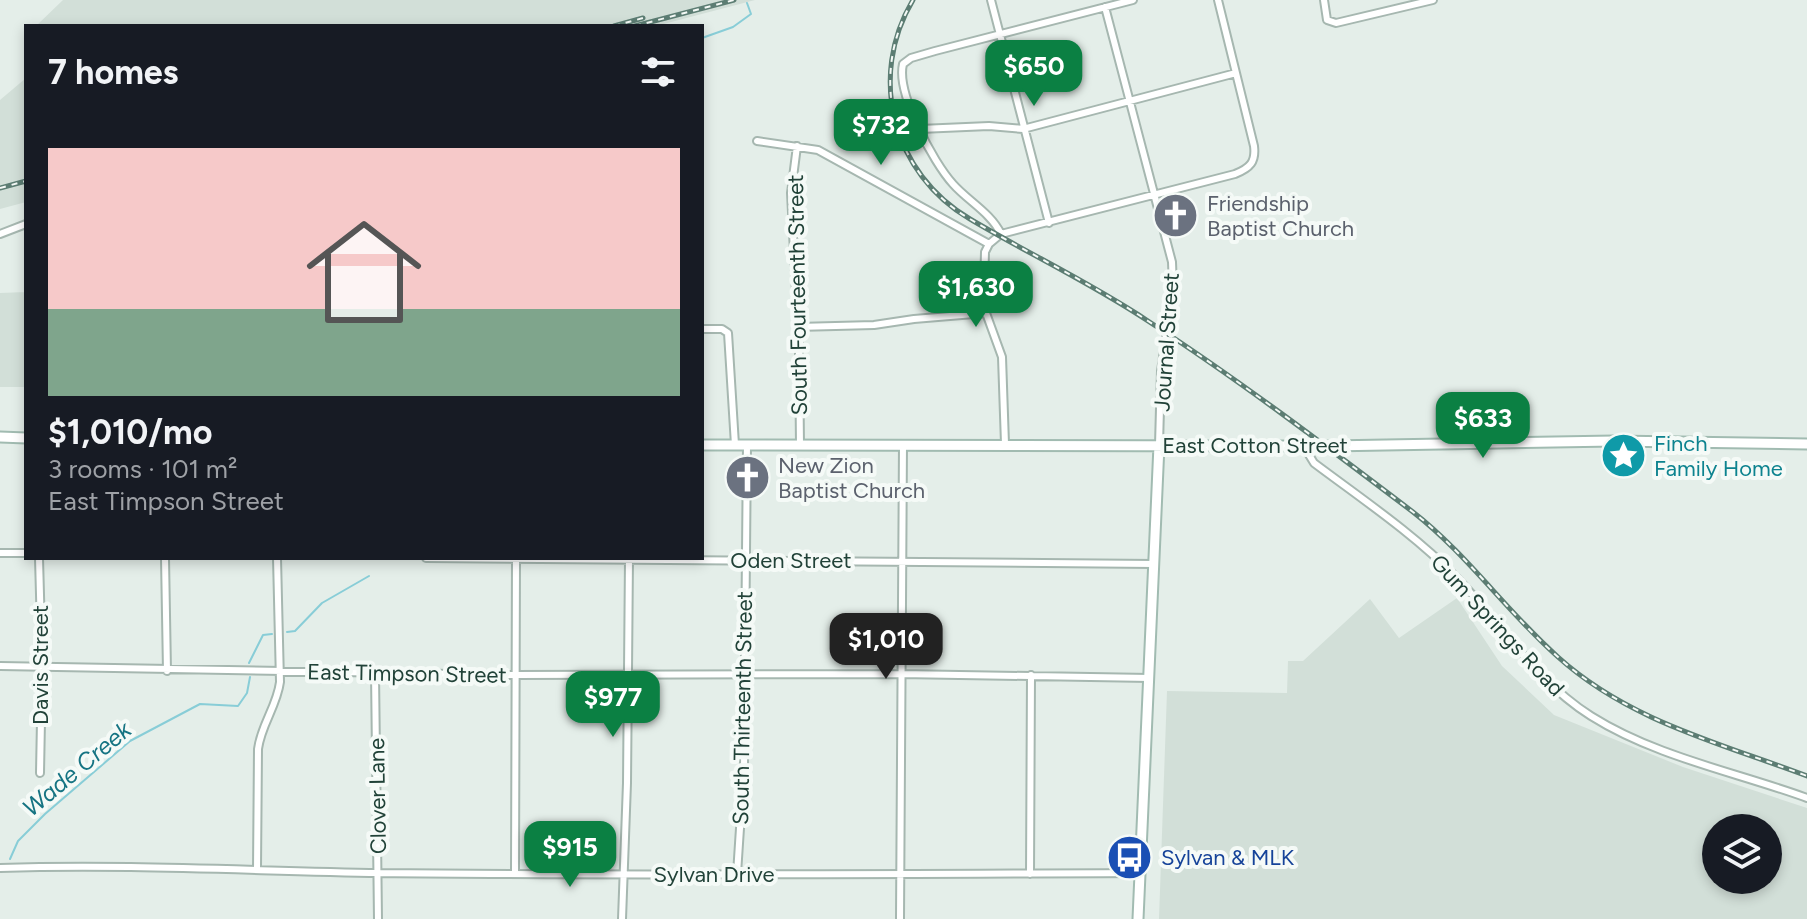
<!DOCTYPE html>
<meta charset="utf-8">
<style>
body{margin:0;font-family:Figtree,sans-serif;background:#20242c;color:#f1f3f6;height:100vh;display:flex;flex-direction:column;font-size:30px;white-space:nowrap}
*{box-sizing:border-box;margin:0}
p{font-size:26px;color:#9ea1a6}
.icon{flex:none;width:44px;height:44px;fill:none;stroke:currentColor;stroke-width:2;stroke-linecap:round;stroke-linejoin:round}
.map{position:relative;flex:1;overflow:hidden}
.sheet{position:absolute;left:24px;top:24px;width:680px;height:536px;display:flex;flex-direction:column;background:#171b24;border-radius:0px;box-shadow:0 4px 12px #0003}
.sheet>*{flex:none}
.controls{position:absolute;left:1702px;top:814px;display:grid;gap:16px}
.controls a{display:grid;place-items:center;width:80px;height:80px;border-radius:50%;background:#171b24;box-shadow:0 4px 12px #0003;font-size:40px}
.price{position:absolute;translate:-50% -68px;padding:0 18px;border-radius:16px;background:#0b8043;color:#fff;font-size:26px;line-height:52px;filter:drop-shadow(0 2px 4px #0008)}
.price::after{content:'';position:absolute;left:50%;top:48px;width:24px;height:18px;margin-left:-12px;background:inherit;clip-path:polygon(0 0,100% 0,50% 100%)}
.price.selected{background:#222;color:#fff}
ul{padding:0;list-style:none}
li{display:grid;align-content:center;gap:16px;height:424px;padding:0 24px}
li span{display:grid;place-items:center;height:248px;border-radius:0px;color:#555}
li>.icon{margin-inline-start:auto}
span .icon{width:144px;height:144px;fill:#fffc;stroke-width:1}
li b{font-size:34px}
h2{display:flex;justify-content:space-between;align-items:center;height:96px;padding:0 24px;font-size:34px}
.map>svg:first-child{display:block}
.built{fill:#d2dfd8;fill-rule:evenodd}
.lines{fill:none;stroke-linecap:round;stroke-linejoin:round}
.stream{stroke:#88cdd7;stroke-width:2}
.street-casing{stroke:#a6b7b0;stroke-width:10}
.secondary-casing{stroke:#a1bbb1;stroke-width:13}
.street{stroke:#fff;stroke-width:6}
.secondary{stroke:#fff;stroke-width:9}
.rail-casing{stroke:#5c7d73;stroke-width:5}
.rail{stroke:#f5faf7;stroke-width:2;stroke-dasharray:6;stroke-linecap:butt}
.labels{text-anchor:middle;stroke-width:8;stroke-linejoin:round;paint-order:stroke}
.worship-label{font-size:22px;fill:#5b616d;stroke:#f5faf7;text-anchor:start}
.street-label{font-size:22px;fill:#214238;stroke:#f5faf7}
.culture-label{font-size:22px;fill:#0d838f;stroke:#f5faf7;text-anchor:start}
.transit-label{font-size:22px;fill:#164399;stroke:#f5faf7;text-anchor:start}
.water-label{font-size:24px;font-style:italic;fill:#167483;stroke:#f5faf7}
</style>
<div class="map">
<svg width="1807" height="919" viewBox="0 0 1807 919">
<rect width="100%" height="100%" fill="#e4eee9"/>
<!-- built -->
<path class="built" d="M63,0H755L656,26H36Z
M26,78V202L0,209V100Z
M26,241V387H0V293L26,292Z
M1457,598L1502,666L1554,715L1683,767L1807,808V919H1159L1167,691L1287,693L1288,661H1303L1370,599L1399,638ZM1716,828H1768V880H1716Z"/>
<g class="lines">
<!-- stream -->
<path class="stream" d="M702,38L733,27L751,14L747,3
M287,632L295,631L322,603L369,576
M249,663L263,635L272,634
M10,859L18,841L45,814L130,741L200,704L238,706L247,693L250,677"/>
<defs>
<path id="street" d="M991,0L1049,223
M1324,0L1327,20L1336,23L1433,0
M1105,7L1172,262L1173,288L1161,371L1159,445
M920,129L989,126L1023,129L1236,73
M757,141L818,150L989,244
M797,146L791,193L799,351L800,445
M0,234L26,224
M1001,234C991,213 968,201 953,184C933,162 896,93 903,64L911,58L935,51L1133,0
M797,327L874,325L914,319L986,313
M702,329H722L728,333L735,445
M1005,444L1002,357L986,313L984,287L985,252L989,244L1001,234L1235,174C1250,168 1256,162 1254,146L1218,0
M1303,445L1314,463C1362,499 1414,534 1456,577C1502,624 1534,680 1591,716C1656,757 1736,772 1807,798
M0,553H26
M39,558L42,668L40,773
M165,558L167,671
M426,558L1155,564
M0,666L515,675L901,674L1150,678
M375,673L378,919
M0,868C127,864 253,871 380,873C633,876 887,874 1140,873
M257,869L258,749C261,725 277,706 280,682L277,558
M515,873L516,558
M737,874L744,767L747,445
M1030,874L1031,675
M622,919L627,783L629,558
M900,919L903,444"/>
<path id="secondary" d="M0,437L26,438
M702,445L1330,446L1614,441L1807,444
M1138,919L1159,445"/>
</defs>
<!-- street casing -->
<use href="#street" class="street-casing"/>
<!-- secondary casing -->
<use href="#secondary" class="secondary-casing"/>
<!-- street -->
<use href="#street" class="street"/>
<!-- secondary -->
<use href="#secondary" class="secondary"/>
<defs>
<path id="rail" d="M913,0C867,77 893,174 970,219C1029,254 1091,283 1148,321C1239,380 1326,446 1413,512C1467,554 1507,612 1558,657C1629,721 1720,743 1807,776
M614,26L643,18
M635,26L734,0
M0,188L26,181"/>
</defs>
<!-- rail casing -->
<use href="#rail" class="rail-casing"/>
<!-- rail -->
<use href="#rail" class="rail"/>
</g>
<!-- icons -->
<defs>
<symbol id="church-disc" viewBox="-11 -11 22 22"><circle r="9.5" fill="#6b7280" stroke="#f5faf7"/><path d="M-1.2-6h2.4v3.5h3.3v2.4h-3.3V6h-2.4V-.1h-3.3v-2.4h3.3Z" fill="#fff"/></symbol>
<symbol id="sight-disc" viewBox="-11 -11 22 22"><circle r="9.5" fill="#0f9aa8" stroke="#f5faf7"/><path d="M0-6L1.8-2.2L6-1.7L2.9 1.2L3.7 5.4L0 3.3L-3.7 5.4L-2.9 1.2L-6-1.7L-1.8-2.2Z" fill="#fff"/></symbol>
<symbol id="bus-disc" viewBox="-11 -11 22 22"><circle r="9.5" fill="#1a4fb4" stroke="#f5faf7"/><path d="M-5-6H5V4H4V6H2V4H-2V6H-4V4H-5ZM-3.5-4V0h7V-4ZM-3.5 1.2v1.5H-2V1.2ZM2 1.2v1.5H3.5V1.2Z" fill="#fff"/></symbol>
</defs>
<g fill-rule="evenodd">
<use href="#church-disc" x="1150" y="190" width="51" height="51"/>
<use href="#sight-disc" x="1598" y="430" width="51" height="51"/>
<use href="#church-disc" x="722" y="452" width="51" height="51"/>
<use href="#bus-disc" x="1104" y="832" width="51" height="51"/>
</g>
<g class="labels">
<!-- worship labels -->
<g class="worship-label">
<text x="1207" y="211">Friendship<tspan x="1207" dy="25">Baptist Church</tspan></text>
<text x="778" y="473">New Zion<tspan x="778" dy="25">Baptist Church</tspan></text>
</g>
<!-- street labels -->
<g class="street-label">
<text transform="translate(797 295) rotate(-91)" y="8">South Fourteenth Street</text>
<text transform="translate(1166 342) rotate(-86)" y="8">Journal Street</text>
<text x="1255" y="453">East Cotton Street</text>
<text x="791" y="568">Oden Street</text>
<text transform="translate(1498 625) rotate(47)" y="8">Gum Springs Road</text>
<text transform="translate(40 665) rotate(-90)" y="8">Davis Street</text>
<text transform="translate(407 673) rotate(1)" y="8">East Timpson Street</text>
<text transform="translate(742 708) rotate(-89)" y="8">South Thirteenth Street</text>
<text transform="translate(377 796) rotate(-91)" y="8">Clover Lane</text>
<text x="714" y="882">Sylvan Drive</text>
</g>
<!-- culture labels -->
<g class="culture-label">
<text x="1654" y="451">Finch<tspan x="1654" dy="25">Family Home</tspan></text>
</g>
<!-- transit labels -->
<g class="transit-label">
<text x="1161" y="865">Sylvan &amp; MLK</text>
</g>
<!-- water labels -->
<g class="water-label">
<text transform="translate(77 769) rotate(-40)" y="8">Wade Creek</text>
</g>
</g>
</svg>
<div class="controls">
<a><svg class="icon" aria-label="layers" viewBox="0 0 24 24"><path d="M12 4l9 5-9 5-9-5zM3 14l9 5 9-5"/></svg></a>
</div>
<b class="price" style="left:1034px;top:108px">$650</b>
<b class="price" style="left:881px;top:167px">$732</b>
<b class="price" style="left:976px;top:329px">$1,630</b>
<b class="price" style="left:1483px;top:460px">$633</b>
<b class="price selected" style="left:886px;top:681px">$1,010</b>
<b class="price" style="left:613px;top:739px">$977</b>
<b class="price" style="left:570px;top:889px">$915</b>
<section class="sheet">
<h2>7 homes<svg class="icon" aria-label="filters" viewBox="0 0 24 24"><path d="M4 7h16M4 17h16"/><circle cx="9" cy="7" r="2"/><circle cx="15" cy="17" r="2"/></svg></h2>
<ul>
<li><span style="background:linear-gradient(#f6c9c9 65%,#7fa58c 0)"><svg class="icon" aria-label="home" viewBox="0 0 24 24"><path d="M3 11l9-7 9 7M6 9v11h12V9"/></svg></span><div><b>$1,010/mo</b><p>3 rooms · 101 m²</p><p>East Timpson Street</p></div></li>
</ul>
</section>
</div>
